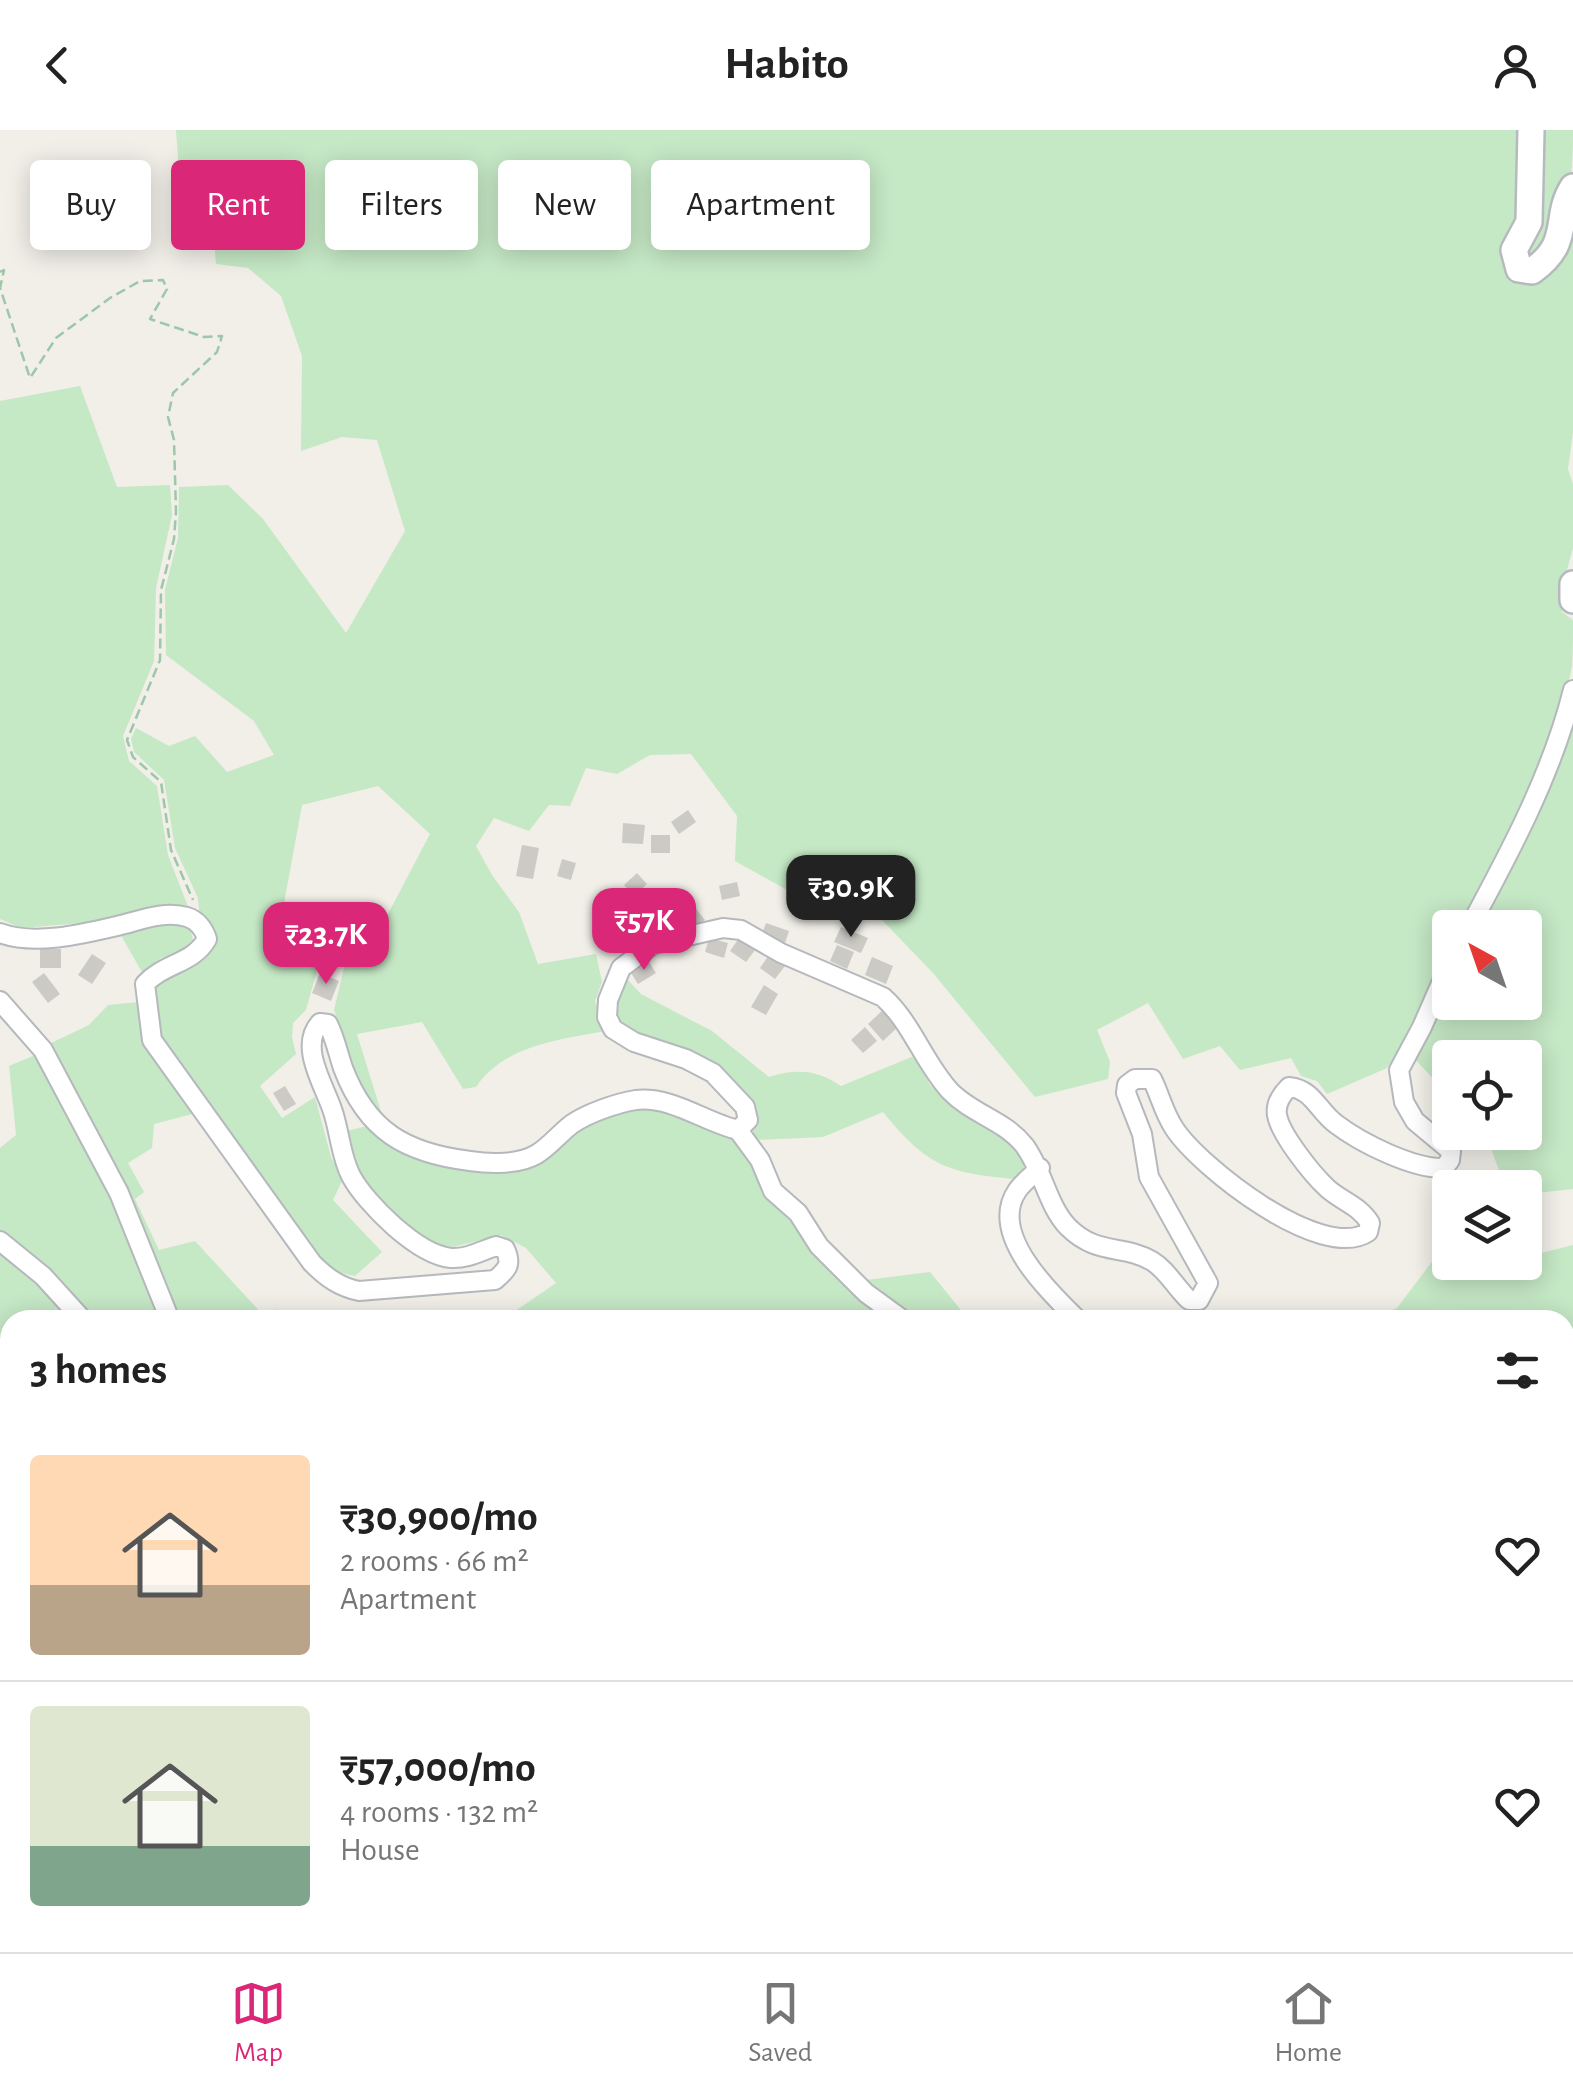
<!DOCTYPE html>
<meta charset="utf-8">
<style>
body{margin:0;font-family:"Alegreya Sans",sans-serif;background:#f6f6f6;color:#222;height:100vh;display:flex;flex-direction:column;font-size:38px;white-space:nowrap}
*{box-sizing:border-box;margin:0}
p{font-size:32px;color:#767676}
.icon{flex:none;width:55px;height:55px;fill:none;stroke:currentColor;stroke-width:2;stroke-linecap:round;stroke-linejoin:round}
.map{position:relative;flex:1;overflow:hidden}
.side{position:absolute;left:0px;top:1180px;width:1575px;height:642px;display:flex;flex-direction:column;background:#fff;border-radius:30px 30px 0 0;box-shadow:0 5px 25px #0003}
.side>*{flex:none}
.banner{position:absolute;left:30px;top:30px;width:1000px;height:90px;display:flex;gap:20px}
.needle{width:65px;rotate:320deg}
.buttons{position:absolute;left:1432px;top:780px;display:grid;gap:20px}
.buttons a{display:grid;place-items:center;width:110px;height:110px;border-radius:10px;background:#fff;box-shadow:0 5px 25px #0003;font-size:50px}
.price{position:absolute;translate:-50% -85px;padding:0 22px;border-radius:20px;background:#db2777;color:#fff;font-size:32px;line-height:65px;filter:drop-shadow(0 2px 5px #0008)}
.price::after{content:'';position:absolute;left:50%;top:60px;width:30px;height:22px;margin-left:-15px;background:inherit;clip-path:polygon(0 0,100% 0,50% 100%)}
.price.active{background:#222;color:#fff}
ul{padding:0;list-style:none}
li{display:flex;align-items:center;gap:30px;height:250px;padding:0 30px}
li+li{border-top:2px solid #e0e0e0}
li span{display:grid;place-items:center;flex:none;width:280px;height:200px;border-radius:10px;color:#555}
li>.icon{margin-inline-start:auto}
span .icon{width:120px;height:120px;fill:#fffc;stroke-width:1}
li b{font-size:42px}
h2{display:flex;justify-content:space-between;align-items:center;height:120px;padding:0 30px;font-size:42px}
.pill{padding:0 35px;border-radius:10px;background:#fff;box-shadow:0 5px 25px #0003;font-size:35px;line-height:90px}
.pill.active{background:#db2777;color:#fff}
header{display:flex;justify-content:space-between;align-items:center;height:130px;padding:0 30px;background:#fff;font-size:45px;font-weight:600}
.tabs{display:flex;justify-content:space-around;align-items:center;height:140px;border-top:2px solid #e0e0e0;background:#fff;font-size:28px;color:#767676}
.tabs a{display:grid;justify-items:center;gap:5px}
.tabs .active{color:#db2777}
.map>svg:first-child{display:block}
.green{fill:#c5e8c5}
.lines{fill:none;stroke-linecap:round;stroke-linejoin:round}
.stream{stroke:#aadaff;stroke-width:5}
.building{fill:#cccac5}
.street-casing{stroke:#b5b8bc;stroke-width:22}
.secondary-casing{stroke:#b6babf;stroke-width:30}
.path{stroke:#9cc7a9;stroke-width:2.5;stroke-dasharray:10 5;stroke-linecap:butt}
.street{stroke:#fff;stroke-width:18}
.secondary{stroke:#fff;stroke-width:25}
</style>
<header><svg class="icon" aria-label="back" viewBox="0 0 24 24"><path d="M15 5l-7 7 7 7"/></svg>Habito<svg class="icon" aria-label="person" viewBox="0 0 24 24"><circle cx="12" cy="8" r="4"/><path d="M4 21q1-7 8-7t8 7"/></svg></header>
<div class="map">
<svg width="1573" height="1822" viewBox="0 0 1573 1822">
<rect width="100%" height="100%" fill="#f1efe8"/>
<!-- green -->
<path class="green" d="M176,0H1526L1521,147L1573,80V302L1568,339L1573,354V418L1560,465L1562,482L1573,490C1573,505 1573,521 1572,536C1555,628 1505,715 1461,797L1450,798V819L1416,894L1387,938L1327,964L1317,951L1301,946L1291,928L1240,940L1220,916L1183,929L1148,873L1097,900L1110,932L1108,949L1035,967L933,843L882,790L835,787L735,731L737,686L691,624L650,625L617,644L586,638L570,676L549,675L529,701L494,688L476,716L492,745L519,782L538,834L596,824L602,852L595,871L605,901C558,910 505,915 476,957L463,959L422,892L357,904L383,988L365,969L334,880L349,817L368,822L430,704L378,656L302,675L277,812L325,811L306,880L293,893L292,907L296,924L260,956L282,988L315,967L331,1027L343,1049L333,1070L382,1122L355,1146L327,1140L157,908L152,852L195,831L200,788L198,768L175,718L164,650L134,622L131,609L136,598L169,616L195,606L227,642L274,625L254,591L166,525L165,460L178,408L179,357L228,355L263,389L346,503L405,401L377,310L342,307L301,321L302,226L281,166L248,138L216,134L210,66L179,42Z
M1537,0H1573C1573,59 1568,84 1530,131L1521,126Z
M80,256L117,357L170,355L172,385L156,458L154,531L123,606L129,631L157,656L168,725L191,784L21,798L0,789V271Z
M1573,573V1059L1527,1064L1525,1058C1494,1057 1498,1022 1483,1003L1525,1002V928H1450V967L1414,928L1450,843V872H1525V798L1473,797Z
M152,790L176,792L190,797L194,814L181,825L161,828L142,842L119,802Z
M625,847L641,864L712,901L769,947C797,938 818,940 841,956L914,926L930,955L951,974L978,985L1020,1021L1026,1036L1015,1049C947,1043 927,1036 883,982L823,1007L754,1010L745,1000L750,975L616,892L614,867Z
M139,872L196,983L154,994L152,1018L128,1033L144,1062L135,1069L159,1120L195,1111L265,1187L277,1179L291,1190H179L123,1057L47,915L89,895L108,875Z
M40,923L116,1067L163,1190H92C67,1156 34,1126 0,1101V1018L16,1005L9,936Z
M650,977L676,983L746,1014L759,1037L893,1190H492L505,1188L556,1153L526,1118L501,1105L453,1117L428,1113L391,1084L360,1053L343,1002L371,995C378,1002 385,1011 394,1016C413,1029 478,1046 499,1038C553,1017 590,984 650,977Z
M1446,1113L1450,1115V1132L1484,1133L1490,1135L1525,1132V1127L1573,1115V1822H406L404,1813L1565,1812V1190H1370L1397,1178Z
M0,1117L70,1190H10V1285L0,1271Z
M930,1142L969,1190H909L858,1151Z
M10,1343V1539L0,1540V1349Z
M10,1552V1812H398L399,1822H0V1553Z"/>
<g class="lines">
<!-- stream -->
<path class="stream" d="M0,1547L10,1545"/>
</g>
<!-- building -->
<path class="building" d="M688,680L696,692L679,704L671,692Z
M623,693L645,695L643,714L622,713Z
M651,705H670V723H651Z
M522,715L539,718L533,749L516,746Z
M562,729L576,733L571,750L557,746Z
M637,743L647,754L634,766L624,755Z
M737,752L740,766L722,770L719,756Z
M692,774L705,790L690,801L678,785Z
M606,777L617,783L607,802L595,796Z
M646,780L655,795L639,805L630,790Z
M672,780L679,792L664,801L657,789Z
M766,793L789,801L785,813L762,804Z
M841,797L868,808L861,823L834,812Z
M709,808L728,813L724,828L705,822Z
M739,808L755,820L746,832L730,821Z
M837,815L854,822L847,839L830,831Z
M40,819H61V838H40Z
M92,824L106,833L92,854L78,845Z
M769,825L785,836L775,849L760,838Z
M872,827L893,836L886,854L865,845Z
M649,832L656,843L638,854L631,843Z
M44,843L60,864L48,873L32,852Z
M320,843L339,851L331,871L312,863Z
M764,855L778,864L766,885L751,877Z
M885,878L900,895L883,911L868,894Z
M865,897L877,911L863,923L851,910Z
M285,956L296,974L284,981L273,963Z"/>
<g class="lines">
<defs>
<path id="street" d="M1469,798C1510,722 1552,644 1573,560
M0,803C34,816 83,804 117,796C139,791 163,780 187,787C197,790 204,799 207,809C193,834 164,833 145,854L152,910L312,1133C326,1147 339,1157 359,1161L495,1150C508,1139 512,1134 505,1119L496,1116C481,1121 467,1129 451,1128C418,1125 366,1074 351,1046C340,1025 340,1001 332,979C323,953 299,916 320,893L328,894C335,908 338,923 343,938C367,1001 405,1023 470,1031C490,1034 519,1035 537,1024C550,1016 560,1003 572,994C588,983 617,973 636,970C672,966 704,992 738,1000L748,990L745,977L713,943L686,929L634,912L613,899L607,887L608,870L621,838L653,814L723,798L741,800L781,823L883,867C912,893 924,933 950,961C972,984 1004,990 1024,1015C1043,1040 1047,1075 1068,1097C1097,1126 1123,1114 1152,1131C1167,1140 1176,1158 1189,1170H1199L1208,1153L1149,1047L1142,1004L1126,963L1127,955L1135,949H1152C1160,965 1164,983 1174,998C1199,1037 1322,1133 1368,1102L1370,1093C1359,1075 1341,1071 1327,1058C1312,1044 1280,1004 1277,985C1275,973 1282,964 1289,957C1313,959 1318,981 1336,994C1361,1013 1413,1039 1444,1038L1450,1030L1451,1021L1415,991L1404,972L1399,940L1422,897L1450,833
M0,871L43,920L119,1063L170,1190
M738,1000L760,1030L773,1061L798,1083L819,1116L866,1163L903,1190
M1040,1038C1033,1045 1023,1052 1017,1061C988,1104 1050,1163 1078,1190
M0,1111L43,1146L83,1190"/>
<path id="secondary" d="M1531,0L1529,92L1514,120L1519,139L1532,141C1573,112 1553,88 1573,57
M1573,454V470"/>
</defs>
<!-- street casing -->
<use href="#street" class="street-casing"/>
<!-- secondary casing -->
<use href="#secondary" class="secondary-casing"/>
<!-- path -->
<path class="path" d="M0,142L4,140L0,158L30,248L56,208L110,168L140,151L163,150L167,159L150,189L204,207L222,206L217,222L173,263L168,287L174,310L176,382L174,409L161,460L160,530L127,610L133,627L161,652L171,720L193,770
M401,1812L403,1822"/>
<!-- street -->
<use href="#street" class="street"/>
<!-- secondary -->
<use href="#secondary" class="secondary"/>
</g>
</svg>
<div class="buttons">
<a><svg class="needle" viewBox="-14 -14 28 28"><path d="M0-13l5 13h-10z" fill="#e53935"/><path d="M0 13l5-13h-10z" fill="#767676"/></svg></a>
<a><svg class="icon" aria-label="locate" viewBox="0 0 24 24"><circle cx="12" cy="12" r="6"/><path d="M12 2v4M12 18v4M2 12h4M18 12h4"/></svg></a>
<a><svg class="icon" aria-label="layers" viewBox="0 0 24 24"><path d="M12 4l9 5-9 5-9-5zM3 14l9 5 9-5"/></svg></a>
</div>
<b class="price active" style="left:851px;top:810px">₹30.9K</b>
<b class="price" style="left:644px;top:843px">₹57K</b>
<b class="price" style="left:326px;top:857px">₹23.7K</b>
<div class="banner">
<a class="pill">Buy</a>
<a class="pill active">Rent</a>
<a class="pill">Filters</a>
<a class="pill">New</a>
<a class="pill">Apartment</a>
</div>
<section class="side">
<h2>3 homes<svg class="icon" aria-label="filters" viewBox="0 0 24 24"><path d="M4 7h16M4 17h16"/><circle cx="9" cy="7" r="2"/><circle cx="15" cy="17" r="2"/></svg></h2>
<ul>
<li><span style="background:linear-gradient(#ffd9b3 65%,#b9a48a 0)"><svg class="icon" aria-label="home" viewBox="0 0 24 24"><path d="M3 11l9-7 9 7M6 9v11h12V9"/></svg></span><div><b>₹30,900/mo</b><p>2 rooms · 66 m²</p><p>Apartment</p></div><svg class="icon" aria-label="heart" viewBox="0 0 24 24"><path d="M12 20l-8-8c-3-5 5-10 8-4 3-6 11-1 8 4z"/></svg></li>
<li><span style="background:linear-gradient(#dfe7d0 70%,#7fa58c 0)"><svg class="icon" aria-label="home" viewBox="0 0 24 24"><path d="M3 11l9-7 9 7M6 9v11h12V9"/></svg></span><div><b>₹57,000/mo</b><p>4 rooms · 132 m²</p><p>House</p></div><svg class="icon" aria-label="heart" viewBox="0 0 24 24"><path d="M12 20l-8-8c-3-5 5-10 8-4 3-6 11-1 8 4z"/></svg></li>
</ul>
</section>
</div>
<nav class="tabs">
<a class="active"><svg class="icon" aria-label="map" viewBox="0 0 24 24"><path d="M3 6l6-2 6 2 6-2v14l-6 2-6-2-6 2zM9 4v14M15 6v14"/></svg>Map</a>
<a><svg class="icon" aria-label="saved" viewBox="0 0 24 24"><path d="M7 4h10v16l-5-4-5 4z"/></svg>Saved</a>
<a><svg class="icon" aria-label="home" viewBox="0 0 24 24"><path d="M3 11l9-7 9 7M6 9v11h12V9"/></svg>Home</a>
</nav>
